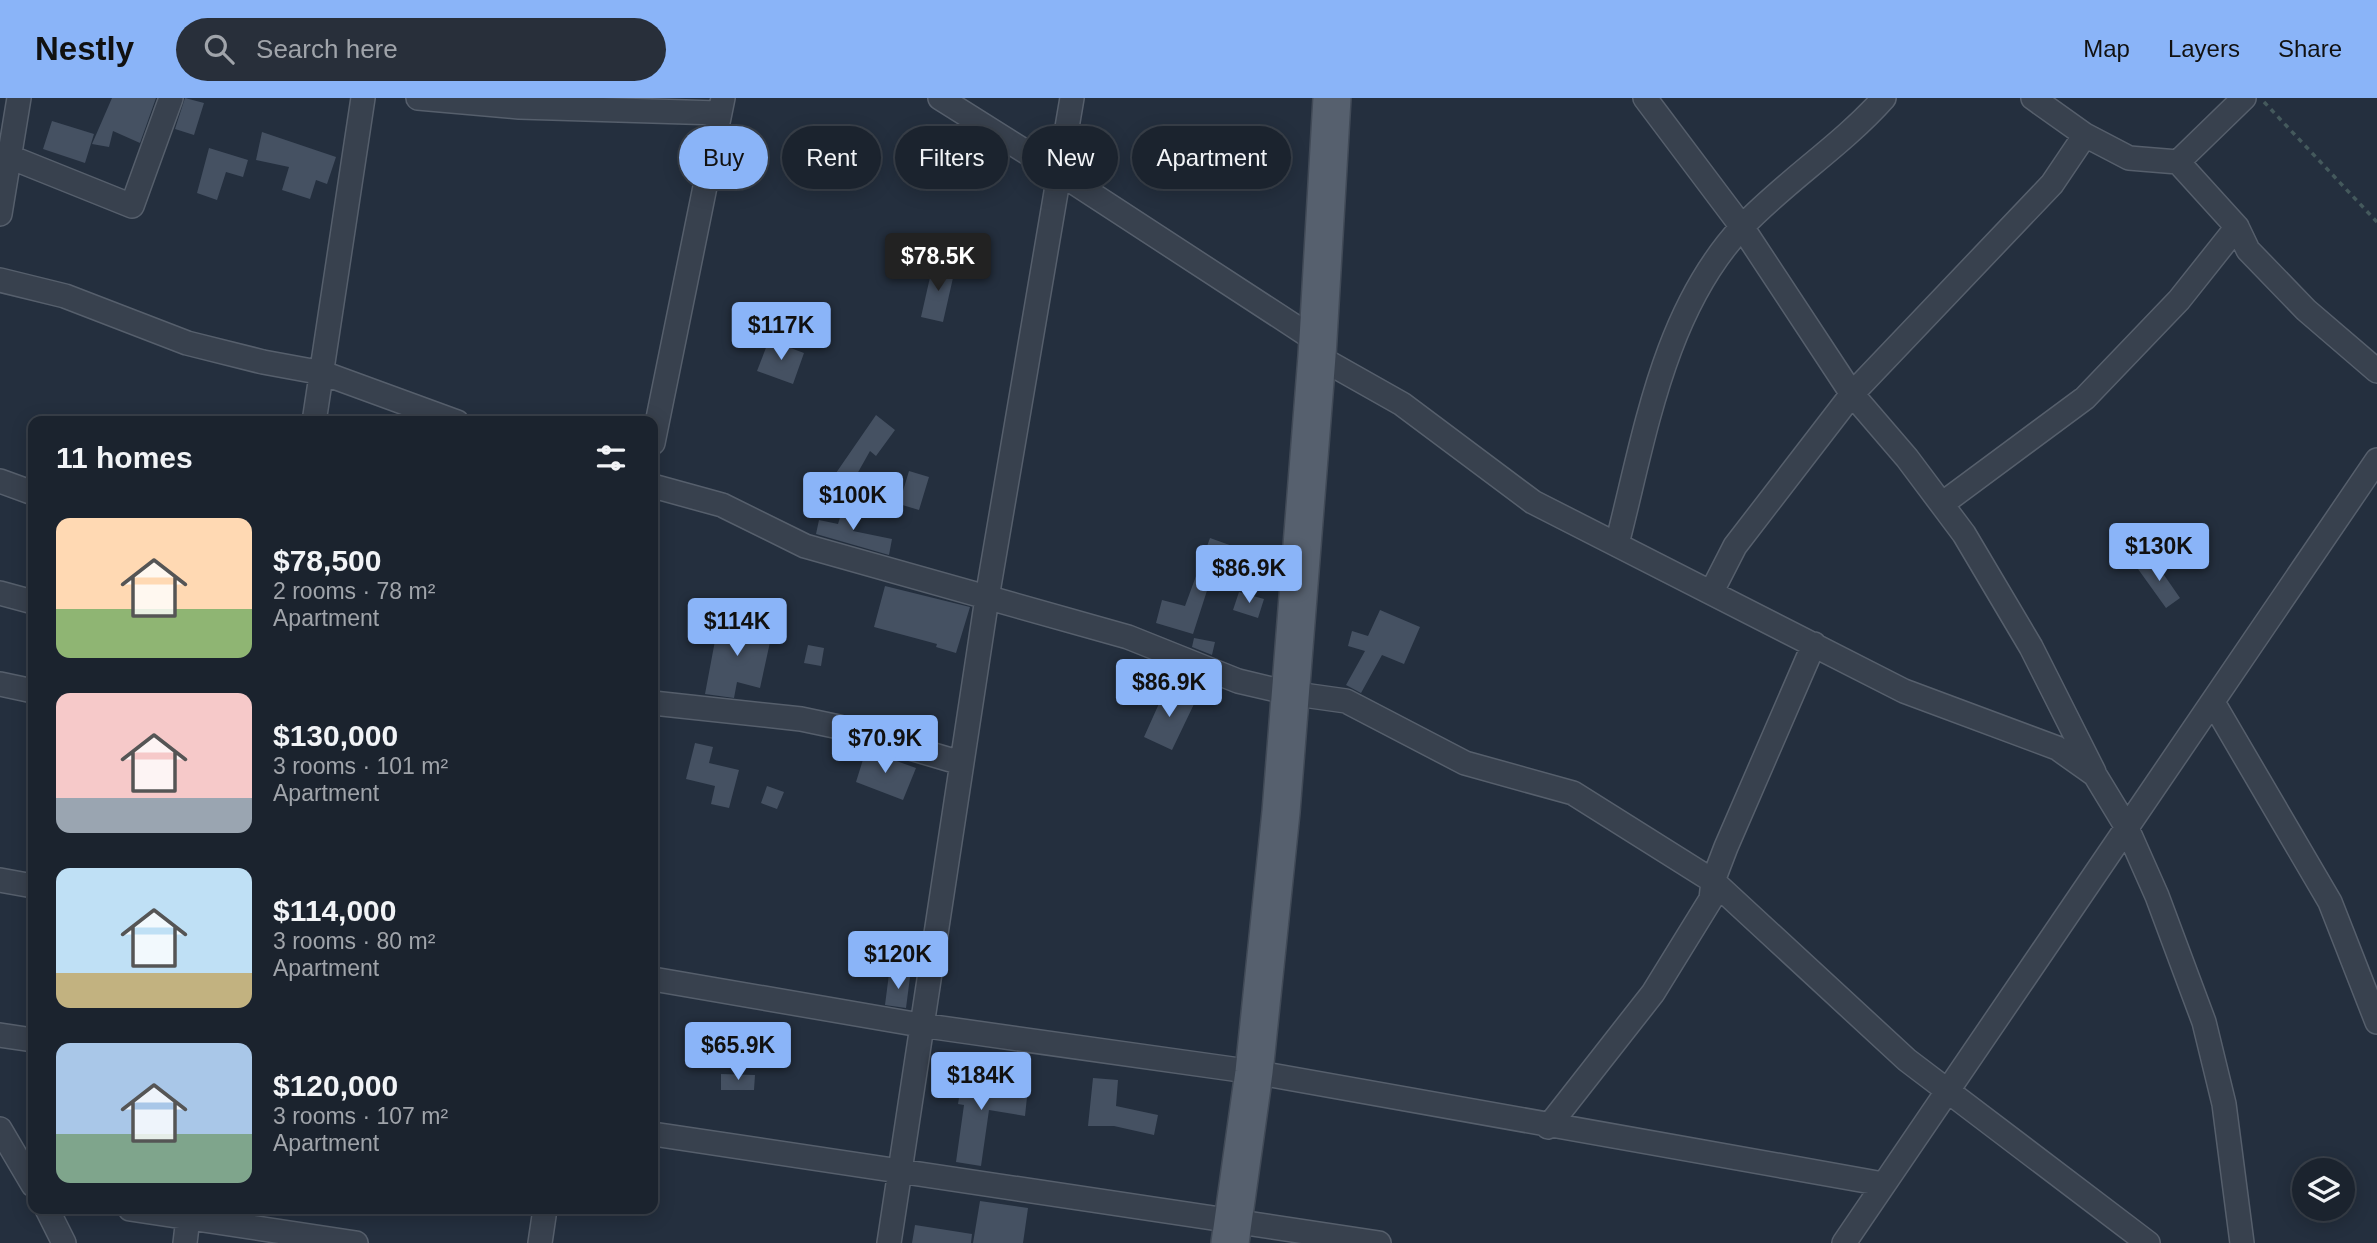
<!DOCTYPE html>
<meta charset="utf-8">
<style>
body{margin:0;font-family:Helvetica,sans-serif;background:#282f3a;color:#f1f3f6;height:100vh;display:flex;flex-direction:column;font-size:26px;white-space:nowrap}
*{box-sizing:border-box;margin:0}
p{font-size:23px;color:#a0a4aa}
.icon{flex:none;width:38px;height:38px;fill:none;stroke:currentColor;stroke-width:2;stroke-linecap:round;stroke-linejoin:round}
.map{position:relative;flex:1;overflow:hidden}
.drawer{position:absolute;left:28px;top:318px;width:630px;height:798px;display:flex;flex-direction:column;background:#1b232e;border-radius:14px;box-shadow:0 4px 18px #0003,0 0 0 2px #39404a}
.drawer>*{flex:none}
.guide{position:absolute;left:679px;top:28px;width:665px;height:63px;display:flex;gap:14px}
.buttons{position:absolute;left:2292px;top:1060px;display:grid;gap:14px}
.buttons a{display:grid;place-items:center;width:63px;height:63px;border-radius:50%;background:#1b232e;box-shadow:0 4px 18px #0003,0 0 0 2px #39404a;font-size:35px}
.price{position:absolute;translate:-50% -60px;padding:0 16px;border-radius:7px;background:#8ab4f8;color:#111;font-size:23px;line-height:46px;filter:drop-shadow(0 2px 4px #0008)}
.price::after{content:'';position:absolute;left:50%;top:42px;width:21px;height:16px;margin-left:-10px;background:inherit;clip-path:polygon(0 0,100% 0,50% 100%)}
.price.current{background:#222;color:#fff}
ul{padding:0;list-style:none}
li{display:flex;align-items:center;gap:21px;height:175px;padding:0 28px}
li span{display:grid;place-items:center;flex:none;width:196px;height:140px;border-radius:14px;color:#555}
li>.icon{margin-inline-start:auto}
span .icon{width:84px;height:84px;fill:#fffc;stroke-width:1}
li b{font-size:30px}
h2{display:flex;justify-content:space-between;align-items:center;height:84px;padding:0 28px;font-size:30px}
.chip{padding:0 24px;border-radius:32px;background:#1b232e;box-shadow:0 4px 18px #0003,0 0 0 2px #39404a;font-size:24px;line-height:63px}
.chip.current{background:#8ab4f8;color:#111}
header{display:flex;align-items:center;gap:42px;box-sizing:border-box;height:98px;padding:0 35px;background:#8ab4f8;color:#111}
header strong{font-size:33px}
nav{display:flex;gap:38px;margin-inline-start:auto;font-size:24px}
.search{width:490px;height:63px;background:#282f3a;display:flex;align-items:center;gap:18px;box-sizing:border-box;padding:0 24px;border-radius:38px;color:#a0a4aa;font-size:26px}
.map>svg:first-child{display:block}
.building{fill:#455162}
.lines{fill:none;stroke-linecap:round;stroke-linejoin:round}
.minor-casing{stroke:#565f6c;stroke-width:26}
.primary-casing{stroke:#414a57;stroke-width:40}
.path{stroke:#44595c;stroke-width:3.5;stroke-dasharray:5 5;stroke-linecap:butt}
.minor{stroke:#38414e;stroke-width:23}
.primary{stroke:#56606e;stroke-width:37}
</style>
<header>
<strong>Nestly</strong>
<div class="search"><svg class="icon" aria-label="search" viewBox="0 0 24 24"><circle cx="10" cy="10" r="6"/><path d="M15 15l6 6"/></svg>Search here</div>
<nav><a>Map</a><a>Layers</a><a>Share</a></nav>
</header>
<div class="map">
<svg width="2377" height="1145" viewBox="0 0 2377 1145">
<rect width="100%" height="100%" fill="#242f3e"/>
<!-- building -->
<path class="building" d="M112,0H156L140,45L113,33L109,49L92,46Z
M185,0L204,5L194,37L175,31Z
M52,23L94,36L85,65L43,51Z
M262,34L336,59L327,86L316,82L310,101L282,92L289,69L256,62Z
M209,50L248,62L243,79L226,74L217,102L197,95Z
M933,166L955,171L943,224L921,219Z
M769,242L804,255L793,286L757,273Z
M876,317L895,332L876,358L870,353L852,385L836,375Z
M909,373L929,379L919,412L899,406Z
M845,404L861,409L853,433L892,441L889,457L816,436L819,422L838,426Z
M1210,440L1263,459L1252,489L1213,474L1193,536L1156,525L1162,502L1185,508Z
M2153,461L2180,500L2166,510L2138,471Z
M885,488L970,509L956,555L936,549L937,546L874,529Z
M1239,494L1264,501L1258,520L1233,512Z
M1380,512L1420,529L1404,566L1382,557L1361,595L1346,587L1365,553L1348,548L1352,533L1368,538Z
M727,520L756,526L754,532L772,535L760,590L737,584L734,600L705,596L717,532L723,533Z
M1194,540L1215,544L1212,557L1192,549Z
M808,547L824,550L821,568L804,565Z
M1166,590L1195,604L1172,652L1144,639Z
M695,645L713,649L709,665L739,672L729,710L711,706L715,688L686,681Z
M866,652L916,670L903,702L856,684Z
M767,688L784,694L777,711L761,705Z
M889,876L910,879L906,910L885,907Z
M964,968L994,972L990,993L1027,999L1025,1018L989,1012L981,1068L956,1064L964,1007L958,1006Z
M721,976L755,977L754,992H721Z
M1093,980L1118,982L1116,1008L1158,1017L1154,1037L1114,1028H1088Z
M980,1103L1028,1110L1023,1145H973Z
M915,1127L972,1136L971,1145H912Z"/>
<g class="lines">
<defs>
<path id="minor" d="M418,0L519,9L719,15
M940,0L1061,76L1317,243
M1645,0L1742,129L1852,296L1907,360L1964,436L2031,549L2094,674
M2033,0L2085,37L2129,60L2178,64L2237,129L2248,152L2306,212L2377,273
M10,59L132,108L171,0
M2178,64L2244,0
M0,116L19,0
M0,182L65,198L187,245L263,264L323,275L457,324
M1317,258L1402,306L1533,404L1904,593L2057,650L2095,677L2126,728L2157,798L2204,924L2224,1006L2242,1145
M314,324L363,0
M653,345L723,0
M0,383L33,395
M653,388L722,407L805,448L1128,539L1238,583L1289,595L1346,603L1465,665L1573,695L1713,783L1907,962L2148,1145
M1942,406L2085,300L2179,202L2237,129
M1617,446C1645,338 1663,213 1743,128C1787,82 1841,48 1884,0
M1712,493L1735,448L1852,296L2052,86L2085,37
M0,495L33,504
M0,586L33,593
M653,605L801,621L839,629L961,665
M2214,606L2330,804L2377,924
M0,782L33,788
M653,881L920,927L1254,974L1883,1086
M0,937L33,942
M1548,1029L1653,895L1711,801L1713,783L1726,749L1814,546
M0,1031L33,1087
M653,1036L1379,1145
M47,1111L64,1145
M130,1111L356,1145
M185,1145L189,1111
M540,1145L545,1111
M889,1145L987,500L1072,0
M1844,1145L2377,362"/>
<path id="primary" d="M1230,1145L1254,974L1281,714L1317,258L1332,0"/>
</defs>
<!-- minor casing -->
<use href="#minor" class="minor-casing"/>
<!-- primary casing -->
<use href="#primary" class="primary-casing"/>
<!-- path -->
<path class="path" d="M2264,4L2377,124"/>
<!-- minor -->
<use href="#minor" class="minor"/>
<!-- primary -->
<use href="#primary" class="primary"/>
</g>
</svg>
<div class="buttons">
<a><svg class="icon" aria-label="layers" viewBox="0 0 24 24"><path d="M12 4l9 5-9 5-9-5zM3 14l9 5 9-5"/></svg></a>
</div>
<b class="price current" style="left:938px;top:195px">$78.5K</b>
<b class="price" style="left:781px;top:264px">$117K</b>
<b class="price" style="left:853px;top:434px">$100K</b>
<b class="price" style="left:2159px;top:485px">$130K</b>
<b class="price" style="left:1249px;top:507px">$86.9K</b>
<b class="price" style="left:737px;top:560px">$114K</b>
<b class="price" style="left:1169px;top:621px">$86.9K</b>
<b class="price" style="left:885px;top:677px">$70.9K</b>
<b class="price" style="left:898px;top:893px">$120K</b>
<b class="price" style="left:738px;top:984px">$65.9K</b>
<b class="price" style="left:981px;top:1014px">$184K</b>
<div class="guide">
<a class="chip current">Buy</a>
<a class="chip">Rent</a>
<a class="chip">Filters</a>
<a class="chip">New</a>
<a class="chip">Apartment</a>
</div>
<section class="drawer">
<h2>11 homes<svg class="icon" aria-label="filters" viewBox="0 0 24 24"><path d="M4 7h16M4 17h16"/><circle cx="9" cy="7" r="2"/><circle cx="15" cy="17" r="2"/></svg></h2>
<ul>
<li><span style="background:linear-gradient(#ffd9b3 65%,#8fb573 0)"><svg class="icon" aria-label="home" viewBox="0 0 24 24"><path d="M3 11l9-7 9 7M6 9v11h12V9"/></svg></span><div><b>$78,500</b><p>2 rooms · 78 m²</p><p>Apartment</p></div></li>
<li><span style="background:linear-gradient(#f6c9c9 75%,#9aa5b1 0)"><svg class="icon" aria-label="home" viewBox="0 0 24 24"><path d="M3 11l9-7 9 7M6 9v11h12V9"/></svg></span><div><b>$130,000</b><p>3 rooms · 101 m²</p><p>Apartment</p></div></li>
<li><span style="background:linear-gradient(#bfe0f5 75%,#c2b280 0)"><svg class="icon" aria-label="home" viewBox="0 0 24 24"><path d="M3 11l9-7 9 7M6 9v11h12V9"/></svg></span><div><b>$114,000</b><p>3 rooms · 80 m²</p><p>Apartment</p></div></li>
<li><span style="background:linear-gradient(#a9c7e8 65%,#7fa58c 0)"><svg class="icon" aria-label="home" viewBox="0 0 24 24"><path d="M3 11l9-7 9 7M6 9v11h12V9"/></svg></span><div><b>$120,000</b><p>3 rooms · 107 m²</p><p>Apartment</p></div></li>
</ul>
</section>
</div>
